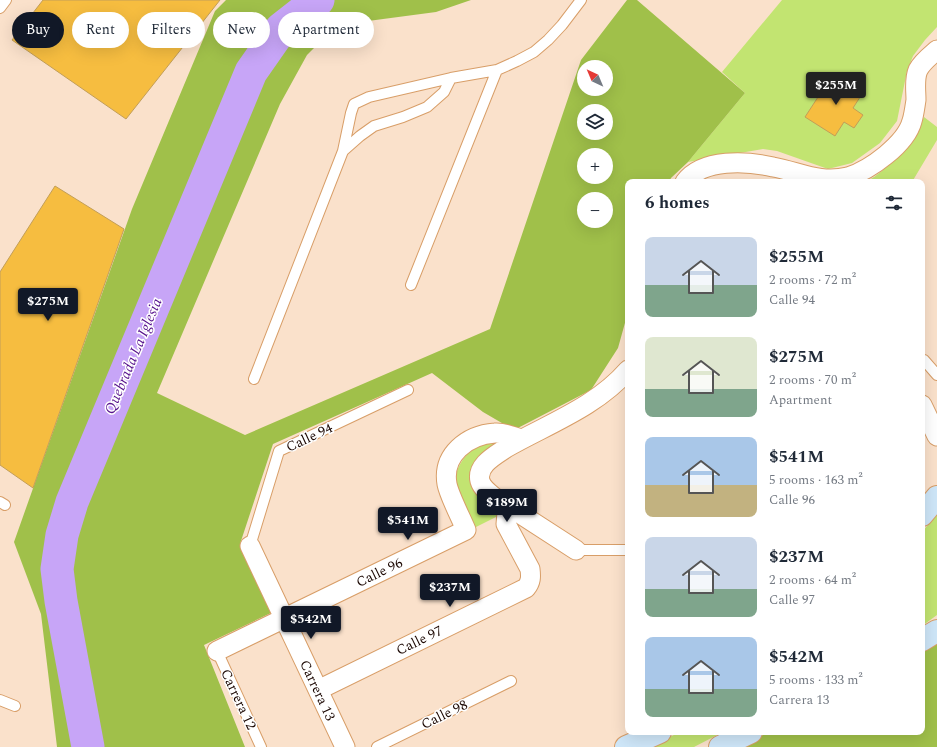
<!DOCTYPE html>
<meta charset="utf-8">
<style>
body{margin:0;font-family:Spectral,serif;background:#f6f6f7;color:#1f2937;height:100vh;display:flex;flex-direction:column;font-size:15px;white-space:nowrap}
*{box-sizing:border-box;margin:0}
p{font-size:13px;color:#747a83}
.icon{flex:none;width:22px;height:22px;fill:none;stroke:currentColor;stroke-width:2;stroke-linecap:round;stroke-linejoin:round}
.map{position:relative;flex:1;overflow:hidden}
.sheet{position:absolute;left:625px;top:179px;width:300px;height:556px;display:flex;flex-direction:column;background:#fff;border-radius:8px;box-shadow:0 4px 16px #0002}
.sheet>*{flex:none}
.hud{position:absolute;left:12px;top:12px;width:380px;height:36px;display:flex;gap:8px}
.needle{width:26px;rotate:316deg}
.fabs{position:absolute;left:577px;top:60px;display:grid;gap:8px}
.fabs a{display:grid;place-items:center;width:36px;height:36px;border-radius:50%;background:#fff;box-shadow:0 4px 16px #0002;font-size:20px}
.price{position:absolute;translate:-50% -34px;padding:0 9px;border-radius:4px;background:#111827;color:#fff;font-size:13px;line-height:26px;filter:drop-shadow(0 1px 2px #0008)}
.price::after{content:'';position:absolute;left:50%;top:24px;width:12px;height:9px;margin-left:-6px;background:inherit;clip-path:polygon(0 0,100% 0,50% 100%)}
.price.current{background:#222;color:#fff}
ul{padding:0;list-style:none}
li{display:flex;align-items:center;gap:12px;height:100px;padding:0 20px}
li span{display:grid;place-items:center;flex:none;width:112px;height:80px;border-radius:8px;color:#555}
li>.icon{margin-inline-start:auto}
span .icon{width:48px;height:48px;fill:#fffc;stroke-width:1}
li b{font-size:17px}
h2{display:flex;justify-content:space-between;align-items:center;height:48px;padding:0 20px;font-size:17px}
.chip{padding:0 14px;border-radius:18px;background:#fff;box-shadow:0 4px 16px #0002;font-size:14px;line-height:36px}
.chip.current{background:#111827;color:#fff}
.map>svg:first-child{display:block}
.green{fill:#c2e471}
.forest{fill:#a0c04a;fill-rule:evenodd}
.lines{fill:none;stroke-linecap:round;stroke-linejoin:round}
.river{stroke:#c7a5f7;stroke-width:33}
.building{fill:#f6bd40;stroke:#c29e58}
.lane-casing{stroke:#d89e68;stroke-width:12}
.street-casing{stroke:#d89e68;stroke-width:21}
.secondary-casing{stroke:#d89e68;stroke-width:24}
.lane{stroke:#fff;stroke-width:10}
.street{stroke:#fff;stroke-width:19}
.secondary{stroke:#cee6f8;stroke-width:22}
.labels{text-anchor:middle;stroke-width:3;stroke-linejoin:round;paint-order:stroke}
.street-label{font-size:14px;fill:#1a0600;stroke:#fff}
.water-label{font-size:15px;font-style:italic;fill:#56128c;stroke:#fff}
</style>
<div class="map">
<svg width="937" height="747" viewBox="0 0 937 747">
<rect width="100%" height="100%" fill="#fae1cb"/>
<!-- green -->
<path class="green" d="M782,0H937V27L925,40L913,56L907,71L897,121L880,143L852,163L828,169L777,151L763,149L688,162L745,93L722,72Z
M924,117L937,127V140L912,182H865C872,179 877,175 883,170C902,155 914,139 924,117Z
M505,438L473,466L470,478L476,494L498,516L474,528C467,514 458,498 456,481C454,466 472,445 486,441C492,439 499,439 505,438Z
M937,514V615L922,626V532Z
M680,732H723L694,747H649Z"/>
<!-- forest -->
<path class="forest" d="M226,0H471L436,12L353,23L326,36L307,55L280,104L157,393L245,435L490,329L581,60L627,0H637L745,93L688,162L671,178L669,182H628V312L618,348L591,390L514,430L483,412L432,373L273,444L240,544L273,612L204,645L245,747H57L41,614L14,542L132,209L215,11ZM584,67H606V89H584ZM584,111H606V133H584ZM584,155H606V177H584ZM584,199H606V221H584Z
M937,641V747H738L769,732H922V651Z"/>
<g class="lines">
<!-- river -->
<path class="river" d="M88,747L61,601L57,569L62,535L72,502L251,72L281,29L318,0"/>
</g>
<!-- building -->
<path class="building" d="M43,0H220L126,119L12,40Z
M833,74L862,94L853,108L863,115L854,128L844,122L835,136L805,117Z
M55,186L124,229L33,488L0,465V272Z"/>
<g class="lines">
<defs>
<path id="lane" d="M0,8L6,0
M343,151L360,136L374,126L403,117L427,107L444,92L451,78
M411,285L497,70
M922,363L924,360L937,375
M254,379L343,151L351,113L354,104L369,97L451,78L497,70L517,61L534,52L548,40L562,25L581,0
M0,502L5,505
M250,546L279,451L408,390
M576,550H628
M217,651L261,747
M0,700L15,706
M377,747L511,681"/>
<path id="street" d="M685,182C703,158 747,161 773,167C800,172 820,184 848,177C870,170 906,144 912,121C914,115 915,106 916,100C916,90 914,79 918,70C922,62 930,56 937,50
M922,405L937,436
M250,546L345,747
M576,550L494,497C489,493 482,488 480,481C476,465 496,455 506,448C548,424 596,407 628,370
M217,651L466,530C461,518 449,495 447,484C442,455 467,435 495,433C504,432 513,437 521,439
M318,690L526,588C531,582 531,577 530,569L506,524L507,513L509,507"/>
<path id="secondary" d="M922,515L937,497
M922,640L937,631
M626,747L660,732
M720,747L751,732"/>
</defs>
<!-- lane casing -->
<use href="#lane" class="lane-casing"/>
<!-- street casing -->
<use href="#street" class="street-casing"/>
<!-- secondary casing -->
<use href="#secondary" class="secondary-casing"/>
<!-- lane -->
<use href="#lane" class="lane"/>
<!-- street -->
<use href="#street" class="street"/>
<!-- secondary -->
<use href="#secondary" class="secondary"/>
</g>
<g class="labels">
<!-- street labels -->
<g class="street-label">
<text transform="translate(309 437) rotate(-25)" y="5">Calle 94</text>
<text transform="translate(379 572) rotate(-26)" y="5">Calle 96</text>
<text transform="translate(419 640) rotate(-26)" y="5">Calle 97</text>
<text transform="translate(318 690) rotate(65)" y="5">Carrera 13</text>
<text transform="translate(239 699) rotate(65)" y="5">Carrera 12</text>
<text transform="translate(444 714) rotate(-26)" y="5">Calle 98</text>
</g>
<!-- water labels -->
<g class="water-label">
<text transform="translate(133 356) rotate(-67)" y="5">Quebrada La Iglesia</text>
</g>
</g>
</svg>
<div class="fabs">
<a><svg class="needle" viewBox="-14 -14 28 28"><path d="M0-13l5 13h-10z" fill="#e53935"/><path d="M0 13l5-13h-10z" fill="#747a83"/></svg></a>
<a><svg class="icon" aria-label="layers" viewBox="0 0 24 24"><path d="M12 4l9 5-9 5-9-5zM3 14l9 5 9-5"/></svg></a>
<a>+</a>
<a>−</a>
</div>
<b class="price current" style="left:836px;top:106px">$255M</b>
<b class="price" style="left:48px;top:322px">$275M</b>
<b class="price" style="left:507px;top:523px">$189M</b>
<b class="price" style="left:408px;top:541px">$541M</b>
<b class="price" style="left:450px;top:608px">$237M</b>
<b class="price" style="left:311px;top:640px">$542M</b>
<div class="hud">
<a class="chip current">Buy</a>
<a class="chip">Rent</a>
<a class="chip">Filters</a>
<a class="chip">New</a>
<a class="chip">Apartment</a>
</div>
<section class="sheet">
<h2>6 homes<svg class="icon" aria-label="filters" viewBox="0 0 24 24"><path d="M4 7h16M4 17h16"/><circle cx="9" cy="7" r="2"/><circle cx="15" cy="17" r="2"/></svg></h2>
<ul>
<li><span style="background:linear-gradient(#c9d6e8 60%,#7fa58c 0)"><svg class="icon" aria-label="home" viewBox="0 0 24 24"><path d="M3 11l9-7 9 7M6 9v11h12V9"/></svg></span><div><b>$255M</b><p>2 rooms · 72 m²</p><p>Calle 94</p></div></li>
<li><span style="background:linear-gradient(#dfe7d0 65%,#7fa58c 0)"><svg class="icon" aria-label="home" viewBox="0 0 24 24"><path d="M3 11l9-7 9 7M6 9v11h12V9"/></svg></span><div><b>$275M</b><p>2 rooms · 70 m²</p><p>Apartment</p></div></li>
<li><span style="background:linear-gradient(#a9c7e8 60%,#c2b280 0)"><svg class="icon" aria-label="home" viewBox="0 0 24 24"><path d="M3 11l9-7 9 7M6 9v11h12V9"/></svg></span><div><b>$541M</b><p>5 rooms · 163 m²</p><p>Calle 96</p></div></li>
<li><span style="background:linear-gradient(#c9d6e8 65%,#7fa58c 0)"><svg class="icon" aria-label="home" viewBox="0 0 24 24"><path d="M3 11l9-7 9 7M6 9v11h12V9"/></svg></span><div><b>$237M</b><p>2 rooms · 64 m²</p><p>Calle 97</p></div></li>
<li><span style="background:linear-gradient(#a9c7e8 65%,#7fa58c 0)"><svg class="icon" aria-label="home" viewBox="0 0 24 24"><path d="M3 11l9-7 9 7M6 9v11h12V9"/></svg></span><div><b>$542M</b><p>5 rooms · 133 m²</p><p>Carrera 13</p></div></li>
</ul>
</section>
</div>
